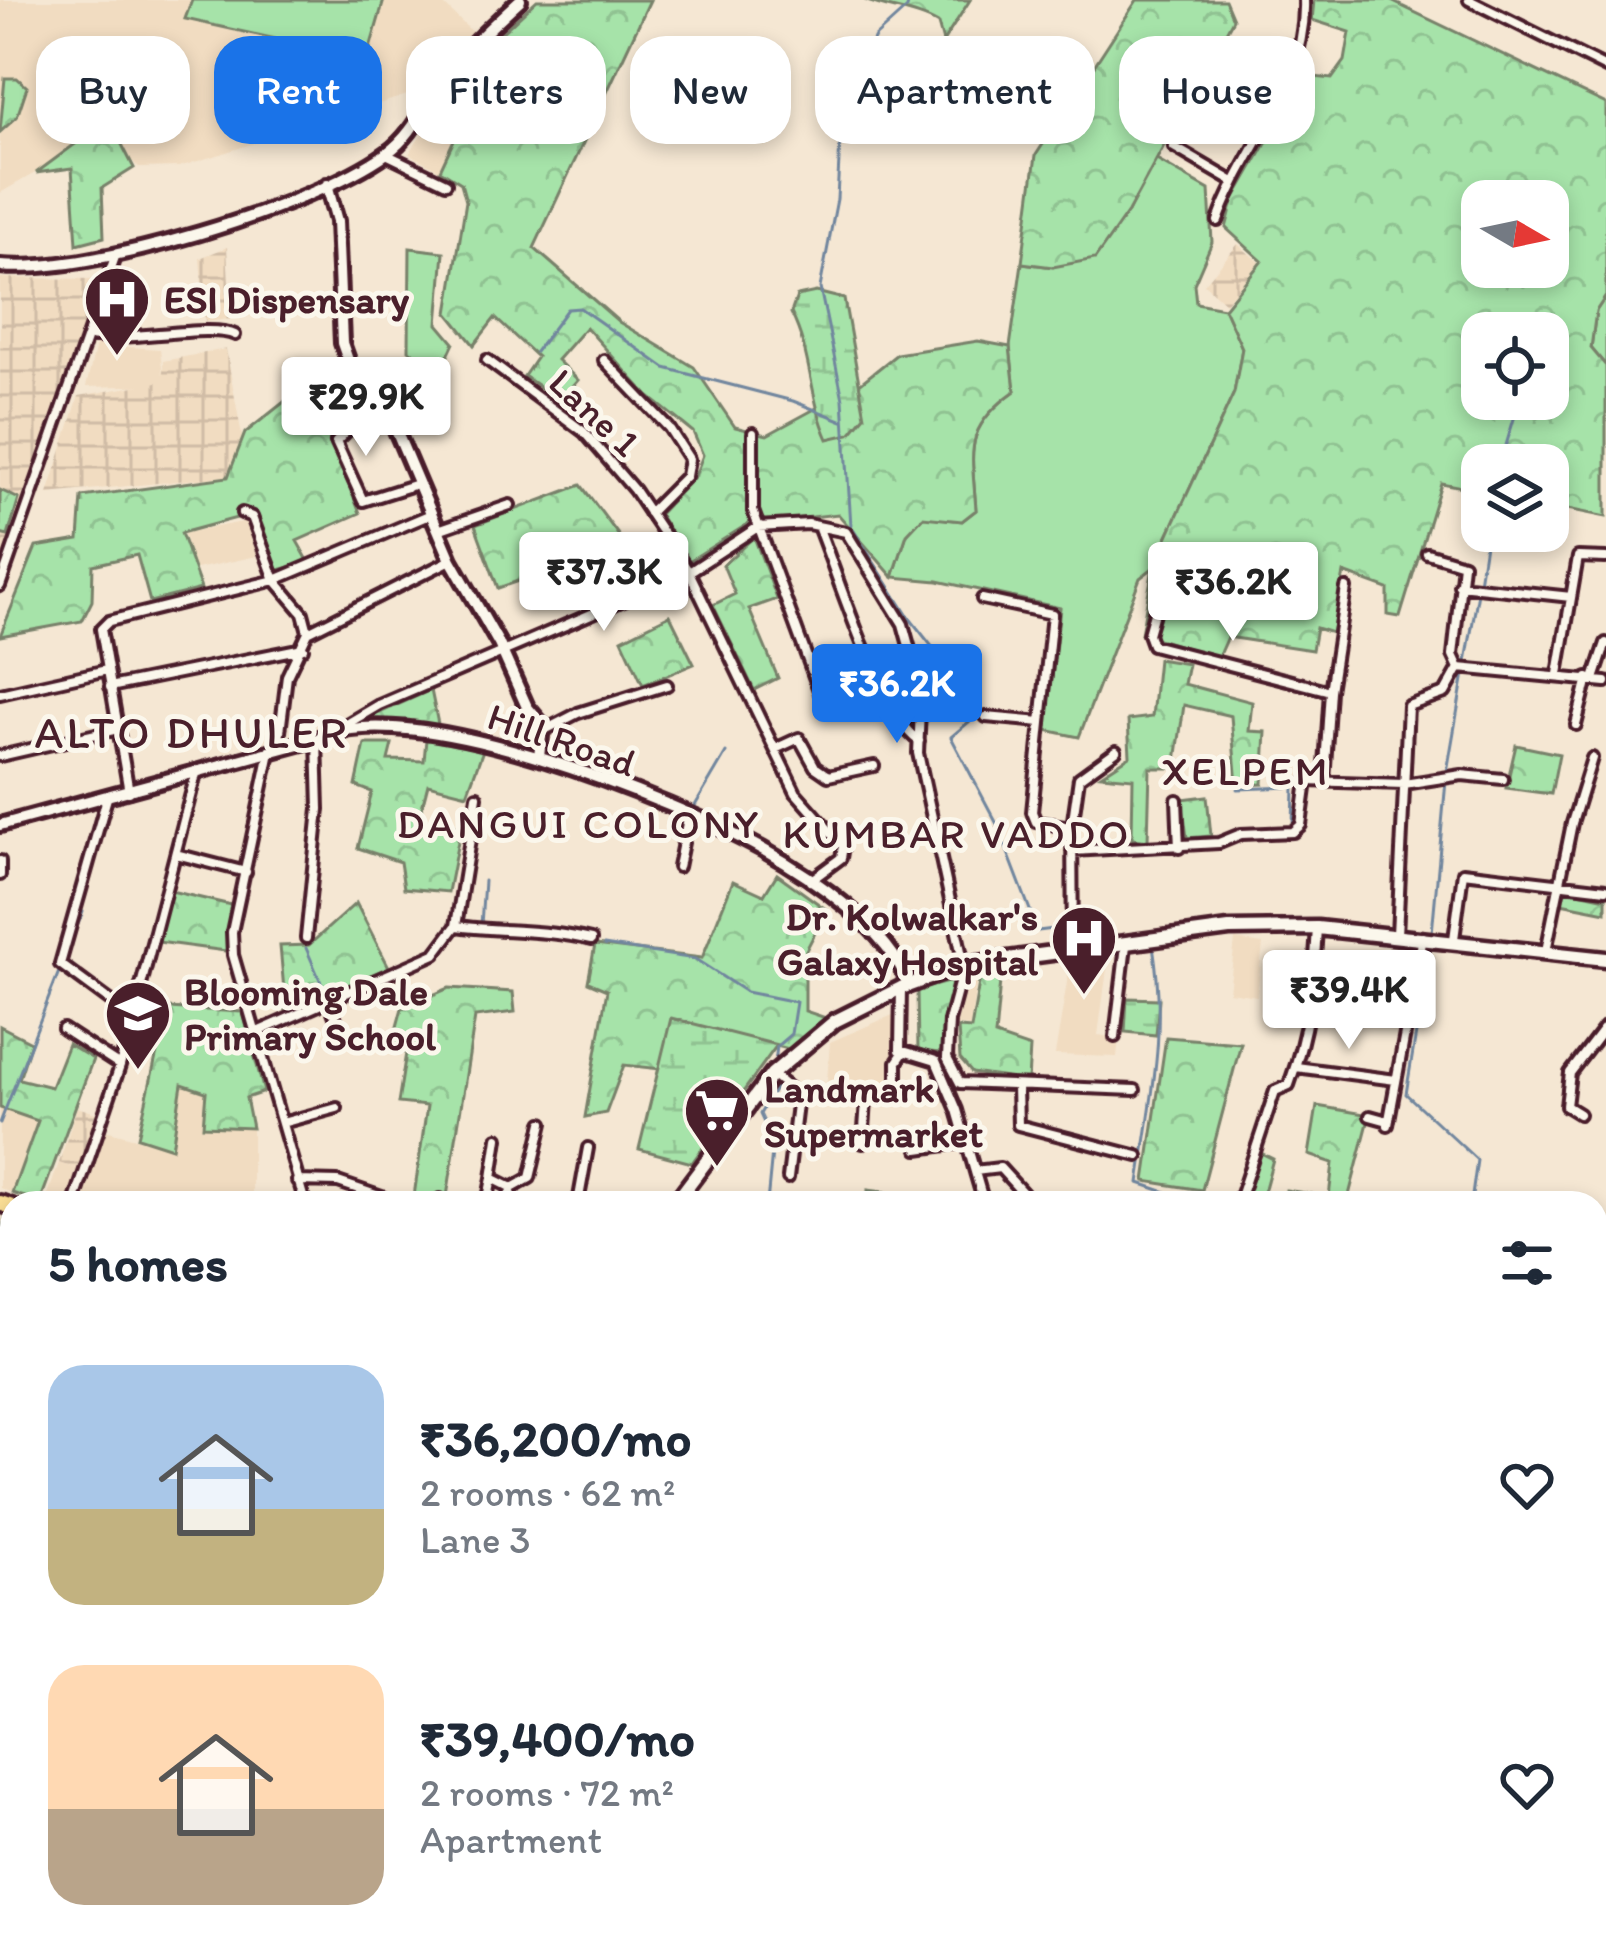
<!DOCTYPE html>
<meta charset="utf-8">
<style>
body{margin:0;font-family:Itim,sans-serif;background:#f6f6f7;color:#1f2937;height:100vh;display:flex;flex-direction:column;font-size:45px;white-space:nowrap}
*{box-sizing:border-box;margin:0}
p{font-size:39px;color:#747a83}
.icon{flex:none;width:66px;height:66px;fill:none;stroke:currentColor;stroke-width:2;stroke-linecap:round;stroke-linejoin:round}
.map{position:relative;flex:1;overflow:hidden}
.side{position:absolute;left:0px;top:1191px;width:1608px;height:768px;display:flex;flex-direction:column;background:#fff;border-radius:36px 36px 0 0;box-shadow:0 6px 18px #0003}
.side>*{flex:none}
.hud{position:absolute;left:36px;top:36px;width:1536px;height:108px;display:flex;gap:24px}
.needle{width:78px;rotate:99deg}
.fabs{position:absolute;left:1461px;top:180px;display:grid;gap:24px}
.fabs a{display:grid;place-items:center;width:108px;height:108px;border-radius:24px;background:#fff;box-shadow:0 6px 18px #0003;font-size:60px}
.price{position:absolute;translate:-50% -102px;padding:0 27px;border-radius:12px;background:#fff;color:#222;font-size:39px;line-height:78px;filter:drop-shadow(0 3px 6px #0008)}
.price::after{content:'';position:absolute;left:50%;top:72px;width:36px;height:27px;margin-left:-18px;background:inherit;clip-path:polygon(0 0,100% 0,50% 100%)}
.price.current{background:#1a73e8;color:#fff}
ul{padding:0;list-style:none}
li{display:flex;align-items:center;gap:36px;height:300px;padding:0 48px}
li span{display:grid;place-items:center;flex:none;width:336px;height:240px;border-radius:36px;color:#555}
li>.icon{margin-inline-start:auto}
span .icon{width:144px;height:144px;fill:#fffc;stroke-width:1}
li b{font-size:51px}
h2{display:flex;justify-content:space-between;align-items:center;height:144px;padding:0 48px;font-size:51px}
.chip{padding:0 42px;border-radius:36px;background:#fff;box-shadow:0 6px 18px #0003;font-size:42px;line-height:108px}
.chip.current{background:#1a73e8;color:#fff}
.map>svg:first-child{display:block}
.built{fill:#f1dcc1}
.industrial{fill:url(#industrial-grid)}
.grass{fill:#a6e3a9;stroke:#78816a;stroke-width:3}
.forest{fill:url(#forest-crowns);stroke:#78816a;stroke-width:3;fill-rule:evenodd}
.wetland{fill:url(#wetland-marsh);stroke:#78816a;stroke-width:3}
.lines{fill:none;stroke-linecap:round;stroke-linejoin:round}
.stream{stroke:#71869e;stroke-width:3}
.minor-casing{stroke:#4a1f2b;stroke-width:16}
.tertiary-casing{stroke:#4a1f2b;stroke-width:20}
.secondary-casing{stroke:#4a1f2b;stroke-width:21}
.primary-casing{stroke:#4a1f2b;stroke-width:22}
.minor{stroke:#fbf7ec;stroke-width:8}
.tertiary{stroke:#fbf7ec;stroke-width:10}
.secondary{stroke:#fbf7ec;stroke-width:12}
.primary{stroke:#fbdf96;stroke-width:14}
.labels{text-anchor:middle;stroke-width:10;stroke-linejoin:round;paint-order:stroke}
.poi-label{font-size:39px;font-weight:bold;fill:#4a1f2b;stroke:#fbf7ec;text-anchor:start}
.street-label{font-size:39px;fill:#4a1f2b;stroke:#fbf7ec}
.neighbourhood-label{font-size:42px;letter-spacing:3px;fill:#4a1f2b;stroke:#fbf7ec}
.quarter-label{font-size:45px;letter-spacing:3px;fill:#4a1f2b;stroke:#fbf7ec}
</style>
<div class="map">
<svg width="1606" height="1959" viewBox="0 0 1606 1959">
<defs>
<pattern id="industrial-grid" width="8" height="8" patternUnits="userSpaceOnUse" patternTransform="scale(3)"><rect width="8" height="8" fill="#f1dcc1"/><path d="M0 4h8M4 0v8" fill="none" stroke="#d0bca6"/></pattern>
<pattern id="forest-crowns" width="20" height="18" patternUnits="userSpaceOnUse" patternTransform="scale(3)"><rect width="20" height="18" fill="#a6e3a9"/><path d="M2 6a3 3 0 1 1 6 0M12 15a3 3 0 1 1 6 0" fill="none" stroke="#90c292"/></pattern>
<pattern id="wetland-marsh" width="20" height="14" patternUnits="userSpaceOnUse" patternTransform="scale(3)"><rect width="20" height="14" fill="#a6e3a9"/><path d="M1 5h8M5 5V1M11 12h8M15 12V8" fill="none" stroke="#90c292"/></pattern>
</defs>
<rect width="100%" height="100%" fill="#f5e7d3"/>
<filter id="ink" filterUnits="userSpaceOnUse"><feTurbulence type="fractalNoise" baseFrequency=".00833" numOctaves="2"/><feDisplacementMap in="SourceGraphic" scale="24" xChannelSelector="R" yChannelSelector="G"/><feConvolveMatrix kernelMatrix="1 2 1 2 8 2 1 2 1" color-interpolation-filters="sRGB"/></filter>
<g filter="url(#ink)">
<!-- built -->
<path class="built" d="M0,0H439L473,33L423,90L179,167L139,168L105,133L0,193Z
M443,101L465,110L440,170L409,154Z
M96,345L160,349L164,385L86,387Z
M248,521L257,556L192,570L184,533Z
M1235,940L1263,944L1257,996L1229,992Z
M1109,954L1098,1035L1119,1038L1117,1057L1055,1055L1071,958Z
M966,971L978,972L970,1027L955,1025Z
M895,1014V1091L826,1096L830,1042Z
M181,1084L206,1092L203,1126L252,1128V1203H79L105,1130L147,1141Z
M0,1108L38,1120L12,1193L0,1188Z
M59,1163L80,1170L69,1203H45Z
M612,1947H659L662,1959H614Z"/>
<!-- industrial -->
<path class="industrial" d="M1238,244L1260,263L1225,303L1204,284Z
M227,247L231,319L205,322L200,258Z
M0,278L101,279L0,568Z
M226,349L249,474L48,494L79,396L163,381V361Z
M77,1107L99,1114L80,1170L59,1163Z"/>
<!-- grass -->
<path class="grass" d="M192,0H384L367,59L185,19Z
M1153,158L1209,190L1212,242L1194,284L1196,303L1224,308L1242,348L1234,393L1153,568L1140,578L1079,737L1046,730L1060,608L938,581L893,577L907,534L924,516L962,521L976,510C972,450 962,429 1015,391L1010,347L1022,263L1053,267L1128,212Z
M410,248L444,252L438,324L454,343L440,373L409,350Z
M1606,296V366L1591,348L1596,311Z
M1606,1356V1436L1596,1449V1394L1604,1391L1601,1370Z
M748,1947H821L825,1957L850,1950L854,1959H745L750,1957Z"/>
<!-- forest -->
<path class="forest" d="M537,0H650L534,248L619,322L694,367L735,427L767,435L857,386L897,354L978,341L1010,347L1015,391C962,429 972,450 976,510L962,521L923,517L907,534L893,577L838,514L748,524L689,561L659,514L695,476L703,455L693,432L648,396L586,327L557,360L578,380L560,401L524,376L537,357L495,318L474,345L448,313L466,201L461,183L440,170L492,58L483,50Z
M865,0H970L943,42L938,24C919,12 887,9 865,0Z
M1137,0H1225L1233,19L1128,212L1095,259L1053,267L1022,263L1036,155Z
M1314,0H1389L1606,104V296L1596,311L1591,348L1606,366V517L1548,505V465H1482V491L1441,483L1400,617L1388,615V589L1344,573L1332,633L1316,628L1312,650L1227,637L1218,657L1141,634L1153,568L1234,393L1242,348L1224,308L1262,261L1226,228L1233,201L1305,76L1332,79L1345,61L1350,32L1312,20ZM1482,201H1548V267H1482ZM1482,333H1548V399H1482Z
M5,78H17L27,87L17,117L0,132Z
M113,127L134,168L102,188L104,237L77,244L72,168L36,173L86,136Z
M337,360L363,400L330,440L360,513L297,541L309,562L275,571L255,513L181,533L201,589L150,602L137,555L93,565L92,601L82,621L0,636L36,547L79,540L82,497L228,477L245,433Z
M581,485L625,544L498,588L475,525Z
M0,490L19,499L8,536L0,534Z
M754,537L777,599L749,609L778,678L754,690L713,605L735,594L723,565Z
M670,615L694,664L643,685L622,639Z
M1158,659L1188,664L1184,684L1252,702L1249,731L1266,732L1263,784L1237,785L1231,716L1184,705L1175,768H1150L1148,841L1132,839L1133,778L1101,775L1130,756L1128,720L1152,717Z
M431,690L439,729L373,723V716Z
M426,739L483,750L467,794L428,784L419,819L461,826L448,892L404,888L400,862L358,848L372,792L356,786L365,744H392L388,760L424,761Z
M1516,745L1559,754L1551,794L1506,788Z
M1207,796L1211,836L1187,838L1182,799Z
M777,874L827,910L805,952V1011L826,1018L789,1049L681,1023L671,1070L624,1065L606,1113L585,1117L607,990L588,982L595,945L702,958L733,881L764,895Z
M1565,889L1606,898V912L1561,903Z
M171,891L235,906L226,951L158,942Z
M356,903L389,967L286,1012L280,946L309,945Z
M1001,970L995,1036L1030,1048L1028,1081L972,1073L960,1059L958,1028L971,1029L981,971Z
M952,981L941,1053L918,1051L917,990Z
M449,988L513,992L515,1012L475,1017L446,1203H413L427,1106L398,1103L406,1053L391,1049L402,1008Z
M167,1008L243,1012L264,1092L246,1098L252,1128L203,1126L206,1092L182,1084L172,1148L138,1137Z
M0,1026L31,1042L19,1079L51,1087L68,1044L93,1059L40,1202L12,1193L38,1121L0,1108Z
M1166,1037L1241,1043L1202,1190L1145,1181Z
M1317,1106L1370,1115L1347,1203H1284L1286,1190L1329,1197L1333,1163L1309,1155Z
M1259,1152L1273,1159L1261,1203H1242Z
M868,1190L971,1203H868Z
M8,1212L12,1213V1328L0,1323V1253L5,1237L0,1234Z
M1606,1291L1601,1370L1604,1391L1596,1394V1302Z
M0,1641L12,1646V1693L2,1713Z"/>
<!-- wetland -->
<path class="wetland" d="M816,292L844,299L865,416L850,434L828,439C809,397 812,354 791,313L797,296Z
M1127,998L1159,999L1156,1035L1125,1032Z
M671,1018L777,1045L692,1163L639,1149Z
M1606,1663V1959H940L934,1947H1596V1682Z"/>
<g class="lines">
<!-- stream -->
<path class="stream" d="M909,0L907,8L875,37L842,101L837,199L820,288L843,399L851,526L908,616L967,691L970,721L951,737L997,824L1038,931L1077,926L1081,941L1129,937
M535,352L567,309L580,308L665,368L793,401L843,421
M1500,465L1520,399
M1479,583L1487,531
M1447,772L1478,592
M1238,789L1294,787L1293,826
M693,809L726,753
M693,818L694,829
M1239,839L1293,836
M459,872L468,817
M481,925L484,881
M1432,933L1446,781
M1431,942L1406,1094L1477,1160L1471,1203
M604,945L695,959L746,992L796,1002L791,1034L777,1046L775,1063
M1153,945C1167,1032 1151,1098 1139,1183L1198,1203
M306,948L327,996L376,974
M68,949L83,912
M0,1123L60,969
M767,1203L773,1142L760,1114L785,1072L782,1069
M0,1372L5,1375
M12,1699L1,1720L12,1729
M1596,1864L1606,1851
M1367,1947L1407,1959
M168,1959L176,1947
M1469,1959L1527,1952L1531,1947"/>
<defs>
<path id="minor" d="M1469,0L1606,68
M1202,98L1174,147L1232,181
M386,154L446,183
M1218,221C1245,146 1307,85 1304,0
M90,336C126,342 213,323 235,335
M487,360L584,432L634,490L689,572L796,793L843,846L841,858L810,881
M604,360L669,428L689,459L686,476L649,513
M376,402L336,442L363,501L417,484
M753,433V511L823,701
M242,513L252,517L275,580L303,613L308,632L287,676L278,748
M819,529C838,576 882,718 919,741
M438,530L510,505
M1427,553L1463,564L1453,655L1459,668
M1162,584L1148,634L1152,645L1330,691
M1459,585L1571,597
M0,586L116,254
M982,599L1052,614L1032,812L1036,822L1072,827
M308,632L451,560
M1558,674L1578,557L1606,558
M1594,679L1606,643
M110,687L303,648
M0,694L107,670
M986,717L1041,722
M1576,725L1588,678
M340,728L379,705L689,572L758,527L808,524L846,532L903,624L921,689L918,753L964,965L949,1021L947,1058L960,1083L1135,1090
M543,731L578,713L667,685
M775,749L799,738L815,767L828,776L874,766
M270,752L232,932L233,955L305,1203
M0,756L118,729
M1324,781L1330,691L1346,588
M129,792L101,629L109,621L275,580L429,515
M107,798L60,964L132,1017
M1177,800L1179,848
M1072,851L1219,843L1241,834L1293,832L1301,825L1307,781L1404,784L1462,775L1503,779
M176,854L246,872
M0,861V875
M678,867L688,818
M456,926C504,932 544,929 591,940
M1397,935L1408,706L1445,693L1459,668L1606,682
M306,938L319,809L317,739
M1454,939L1463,872L1606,889
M1546,951L1572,823L1592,758
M1073,952L1072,827L1079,778L1116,751
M901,989L900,1050L936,1061L957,1110L984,1203
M329,1001L341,1032
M1313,1002L1409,1012
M63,1029L120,1066
M255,1033L435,954L456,926L477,796
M1115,1037L1126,945
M1296,1067L1396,1080
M772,1074L798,1096L788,1178
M1017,1087L1018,1125L1138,1156
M1579,1114L1566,1106L1570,1073L1605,1027
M1370,1116L1388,1121
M282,1123L337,1108
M1388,1125L1423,937
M498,1138L492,1178L512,1188
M863,1143L866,1101L897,1095V1062L903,1053
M918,1149L967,1142
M975,1171L1000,1168L1032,1203
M297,1181L338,1182L382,1197
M74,1203L120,1066L196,774
M440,1203V1199
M487,1203L492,1178
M506,1203L512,1188L530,1178L543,1123
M578,1203L588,1148
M1238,1203L1275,1091L1289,1085C1308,1033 1314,983 1317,928
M2,1403L12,1446
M1,1405L12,1372
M1596,1511L1606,1517
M1596,1590H1606
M0,1626L12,1606
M856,1947L862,1959"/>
<path id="tertiary" d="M327,185L337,221L342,343L349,363L395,428L451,560L499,644L527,707L542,725L539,758
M0,266C92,275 312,207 387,153C414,134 424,105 443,80C465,50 493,25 520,0
M0,825L317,739C409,692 674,801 762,849C814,878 887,928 909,984"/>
<path id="secondary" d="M675,1203L772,1074L835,1021L901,988L964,965L1229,929L1317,928L1606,959"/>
<path id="primary" d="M0,1203L12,1207
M667,1947L670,1959"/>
</defs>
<!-- minor casing -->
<use href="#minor" class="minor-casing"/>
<!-- tertiary casing -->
<use href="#tertiary" class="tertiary-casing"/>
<!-- secondary casing -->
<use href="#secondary" class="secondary-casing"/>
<!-- primary casing -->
<use href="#primary" class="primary-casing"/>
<!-- minor -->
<use href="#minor" class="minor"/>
<!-- tertiary -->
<use href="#tertiary" class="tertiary"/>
<!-- secondary -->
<use href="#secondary" class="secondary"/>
<!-- primary -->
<use href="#primary" class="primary"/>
</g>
</g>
<!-- icons -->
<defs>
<symbol id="hospital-pin" viewBox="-11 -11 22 30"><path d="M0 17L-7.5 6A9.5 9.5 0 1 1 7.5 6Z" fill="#4a1f2b" stroke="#fbf7ec"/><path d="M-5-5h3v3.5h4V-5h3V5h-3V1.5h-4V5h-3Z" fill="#fff"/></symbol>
<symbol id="school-pin" viewBox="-11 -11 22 30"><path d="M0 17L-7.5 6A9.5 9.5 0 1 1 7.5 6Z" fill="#4a1f2b" stroke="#fbf7ec"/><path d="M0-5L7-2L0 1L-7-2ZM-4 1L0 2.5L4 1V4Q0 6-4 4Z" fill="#fff"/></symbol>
<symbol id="supermarket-pin" viewBox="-11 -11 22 30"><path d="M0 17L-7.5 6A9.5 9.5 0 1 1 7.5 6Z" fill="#4a1f2b" stroke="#fbf7ec"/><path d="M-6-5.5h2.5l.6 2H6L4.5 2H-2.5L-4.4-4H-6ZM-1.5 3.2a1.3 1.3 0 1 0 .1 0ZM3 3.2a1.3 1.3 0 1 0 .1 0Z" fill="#fff"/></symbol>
</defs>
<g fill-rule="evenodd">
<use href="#hospital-pin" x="79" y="261" width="76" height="104"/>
<use href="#hospital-pin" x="1046" y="900" width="76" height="104"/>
<use href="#school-pin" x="100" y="975" width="76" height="104"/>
<use href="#supermarket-pin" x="679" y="1072" width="76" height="104"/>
</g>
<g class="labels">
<!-- poi labels -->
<g class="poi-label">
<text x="164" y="313">ESI Dispensary</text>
<text x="1038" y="930" text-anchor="end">Dr. Kolwalkar's<tspan x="1038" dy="45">Galaxy Hospital</tspan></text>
<text x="184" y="1005">Blooming Dale<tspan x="184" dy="45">Primary School</tspan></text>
<text x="764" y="1102">Landmark<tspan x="764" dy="45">Supermarket</tspan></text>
</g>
<!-- street labels -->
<g class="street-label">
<text transform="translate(595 412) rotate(43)" y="14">Lane 1</text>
<text transform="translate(562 739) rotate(19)" y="14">Hill Road</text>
</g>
<!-- neighbourhood labels -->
<g class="neighbourhood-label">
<text x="1246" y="785">XELPEM</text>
<text x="579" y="838">DANGUI COLONY</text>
<text x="957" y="848">KUMBAR VADDO</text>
</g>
<!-- quarter labels -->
<g class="quarter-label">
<text x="192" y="748">ALTO DHULER</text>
</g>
</g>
</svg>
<div class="fabs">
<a><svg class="needle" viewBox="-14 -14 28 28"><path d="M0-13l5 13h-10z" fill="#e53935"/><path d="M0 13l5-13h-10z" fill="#747a83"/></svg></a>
<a><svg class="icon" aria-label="locate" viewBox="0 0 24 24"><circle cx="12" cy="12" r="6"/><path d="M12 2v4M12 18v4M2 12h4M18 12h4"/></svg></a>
<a><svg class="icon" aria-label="layers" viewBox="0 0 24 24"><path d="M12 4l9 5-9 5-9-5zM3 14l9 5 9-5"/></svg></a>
</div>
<b class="price" style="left:366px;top:459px">₹29.9K</b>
<b class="price" style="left:604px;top:634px">₹37.3K</b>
<b class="price" style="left:1233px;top:644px">₹36.2K</b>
<b class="price current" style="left:897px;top:746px">₹36.2K</b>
<b class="price" style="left:1349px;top:1052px">₹39.4K</b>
<div class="hud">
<a class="chip">Buy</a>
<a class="chip current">Rent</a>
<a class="chip">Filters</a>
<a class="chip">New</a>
<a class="chip">Apartment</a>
<a class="chip">House</a>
</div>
<section class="side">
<h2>5 homes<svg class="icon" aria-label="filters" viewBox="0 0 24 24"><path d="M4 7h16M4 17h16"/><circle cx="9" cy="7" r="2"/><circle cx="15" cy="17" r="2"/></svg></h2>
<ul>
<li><span style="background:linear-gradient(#a9c7e8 60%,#c2b280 0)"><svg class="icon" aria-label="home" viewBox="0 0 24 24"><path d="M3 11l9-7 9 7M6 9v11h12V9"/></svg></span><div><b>₹36,200/mo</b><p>2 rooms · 62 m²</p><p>Lane 3</p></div><svg class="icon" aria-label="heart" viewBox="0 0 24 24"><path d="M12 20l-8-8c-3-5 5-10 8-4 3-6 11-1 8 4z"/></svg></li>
<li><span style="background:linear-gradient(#ffd9b3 60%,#b9a48a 0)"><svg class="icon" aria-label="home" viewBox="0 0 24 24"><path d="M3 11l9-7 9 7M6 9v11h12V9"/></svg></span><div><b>₹39,400/mo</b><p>2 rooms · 72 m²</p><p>Apartment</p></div><svg class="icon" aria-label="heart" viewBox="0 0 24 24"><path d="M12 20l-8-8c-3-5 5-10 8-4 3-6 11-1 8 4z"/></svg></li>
</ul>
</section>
</div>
